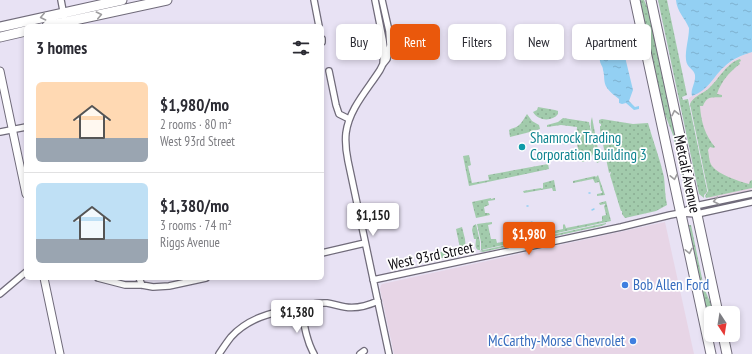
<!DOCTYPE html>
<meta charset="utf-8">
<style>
body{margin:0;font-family:"PT Sans Narrow",sans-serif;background:#f2f2f3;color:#2b2b33;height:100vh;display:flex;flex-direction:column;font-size:15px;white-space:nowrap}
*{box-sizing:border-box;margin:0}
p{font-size:13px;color:#7c7c81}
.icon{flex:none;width:22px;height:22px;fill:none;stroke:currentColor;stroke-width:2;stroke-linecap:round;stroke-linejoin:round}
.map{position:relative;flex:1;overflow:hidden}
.drawer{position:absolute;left:24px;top:24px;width:300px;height:256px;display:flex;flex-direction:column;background:#fff;border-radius:6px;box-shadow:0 2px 6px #0003}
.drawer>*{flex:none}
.top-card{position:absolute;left:336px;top:24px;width:356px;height:36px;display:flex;gap:8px}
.needle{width:26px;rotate:168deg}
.tools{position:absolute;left:704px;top:306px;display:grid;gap:8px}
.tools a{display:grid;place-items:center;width:36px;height:36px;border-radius:6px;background:#fff;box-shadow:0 2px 6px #0003;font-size:20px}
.price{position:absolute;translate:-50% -34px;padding:0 9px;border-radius:4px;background:#fff;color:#222;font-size:13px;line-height:26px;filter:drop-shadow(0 1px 2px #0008)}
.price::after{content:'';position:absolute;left:50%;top:24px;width:12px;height:9px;margin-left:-6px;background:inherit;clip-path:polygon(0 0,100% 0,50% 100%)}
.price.active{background:#ea580c;color:#fff}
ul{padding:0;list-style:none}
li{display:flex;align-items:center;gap:12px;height:100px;padding:0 12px}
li+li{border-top:1px solid #e1e1e2}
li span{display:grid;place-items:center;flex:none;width:112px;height:80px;border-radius:6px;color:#555}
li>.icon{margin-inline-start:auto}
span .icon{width:48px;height:48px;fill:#fffc;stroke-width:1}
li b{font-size:17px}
h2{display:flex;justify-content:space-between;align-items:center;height:48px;padding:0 12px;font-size:17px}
.tag{padding:0 14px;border-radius:6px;background:#fff;box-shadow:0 2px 6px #0003;font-size:14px;line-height:36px}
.tag.active{background:#ea580c;color:#fff}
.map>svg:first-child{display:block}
.commercial{fill:#e7d5e6}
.grass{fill:url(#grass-dots)}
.water{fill:url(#water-ripples)}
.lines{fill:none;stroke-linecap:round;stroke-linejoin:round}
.stream{stroke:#93d0f3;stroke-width:1.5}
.minor-casing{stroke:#706b7a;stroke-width:8}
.tertiary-casing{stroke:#706b7a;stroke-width:9}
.primary-casing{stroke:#706b7a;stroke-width:11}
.minor{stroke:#fff;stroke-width:5.5}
.tertiary{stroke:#fff;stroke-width:7}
.primary{stroke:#fff;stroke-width:9}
.oneway{stroke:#9e9d9f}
.culture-dot{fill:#0f9aa8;stroke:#fff;stroke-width:1.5}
.shop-dot{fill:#3f7fe0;stroke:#fff;stroke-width:1.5}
.labels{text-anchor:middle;stroke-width:3.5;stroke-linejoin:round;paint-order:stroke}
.culture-label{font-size:15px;fill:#0d838f;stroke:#fff;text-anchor:start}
.street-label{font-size:15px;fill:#0c0a10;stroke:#fff}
.shop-label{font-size:15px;fill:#366cbe;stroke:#fff;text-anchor:start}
</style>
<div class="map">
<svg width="752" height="354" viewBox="0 0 752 354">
<defs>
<pattern id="grass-dots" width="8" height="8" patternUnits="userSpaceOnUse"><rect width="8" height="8" fill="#a2cbac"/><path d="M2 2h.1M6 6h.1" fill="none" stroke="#8aad93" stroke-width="1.8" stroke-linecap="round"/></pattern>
<pattern id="water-ripples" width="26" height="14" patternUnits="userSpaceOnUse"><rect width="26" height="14" fill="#93d0f3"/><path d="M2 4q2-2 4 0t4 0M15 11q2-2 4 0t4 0" fill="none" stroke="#7eb1cf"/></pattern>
</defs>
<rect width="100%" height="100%" fill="#e8e2f4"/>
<!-- commercial -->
<path class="commercial" d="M752,52V190L710,199L689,98L709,85L716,75L729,63L743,55Z
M665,222L694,354H394L380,289L381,285L382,284Z"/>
<!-- grass -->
<path class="grass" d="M639,0H644L649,11L688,191V197H687L673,135L662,107Z
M658,0H667L687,95L682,97L683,100L688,99L707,190V192L704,195V198L699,194Z
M740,59L741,61L739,62L740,64C729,72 721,82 717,94L722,95V97C713,98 707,95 703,106H700C701,122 705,135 715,147L714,148L710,147L708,150C709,155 709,162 712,166C719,175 738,181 749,184L750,181L752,180V188L706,198L705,196L708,191L690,104C693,97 701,94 707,90C719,80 725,64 740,59Z
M538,107L555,110L558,111V114C552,122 538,121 533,112L537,110Z
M527,114L532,121L539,125L540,129L526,133L510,137L509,130C512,128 515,128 518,126C522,123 524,118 527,114Z
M592,117L600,160L599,162L597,163L595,158L593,157C599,143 587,130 592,117Z
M563,118L589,122C591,136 602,158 582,162L581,157H580L576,140L577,127L561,125L547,127V125L558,122Z
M602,119L633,124L648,123C653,141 660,159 664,177C665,187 665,196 667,205L656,211L625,218L622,214V211H621L620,208L610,175L611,172L609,173L608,168L600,130V126H601V124L599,123V120Z
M469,155L471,165L468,166L472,183L489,180L488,175L548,164L549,169L469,186L463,156Z
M598,175L605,195L597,196V194L602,193V191H601L599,182L595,183L593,179L573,183V181L595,176L596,177Z
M554,180L556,191H553L552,188L524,193L523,191L541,188L542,189L543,188V183Z
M491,198V199L495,198V200L488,201L489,205L484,207L485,213H489L490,215L476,218L472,202Z
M606,201L611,221L481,250V242L477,224L492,222V224L488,225L491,239H496L497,243L563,229V225L564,224L565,225L566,228L602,221V216L606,215L604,206L605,205V204L600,205L599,203Z
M606,223V224L601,226L483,252L479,251Z
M476,224L480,242V250H478C474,247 476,243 476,239H474L472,230L473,226Z
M689,225H691L704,288L715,313H711V322L704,304L691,241Z
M462,227L465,239L466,253L428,261L427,255L460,248L456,229Z"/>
<!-- water -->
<path class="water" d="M676,0H752V52C742,55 732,59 724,67C712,78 709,90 692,96C690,89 696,83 695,75C694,69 687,68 686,60C685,49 689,39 689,28C685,18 677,12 676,0Z
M611,26L617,28L622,38L626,61L633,90L629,101L635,107L639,106V109L634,110L626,103L622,104L619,103V99C615,96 610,92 607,88C603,82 605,76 603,70C603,66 600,64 600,61C597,49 601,33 611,26Z"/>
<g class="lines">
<!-- stream -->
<path class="stream" d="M589,193H590
M527,206H528
M592,210L594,209
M530,223L532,222"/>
<defs>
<path id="minor" d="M61,0L64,16
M314,0L319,26
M375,0L383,40L384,48L383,64
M382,0L389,31L390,45L387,59L383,64L380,70C368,89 349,109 346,133C345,142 346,151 348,161L389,354
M322,39V42
M329,71L336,105L339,114L349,119
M0,132L26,127
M681,213L695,206L752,194
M322,253L365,243
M98,278L125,285H142L153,287L169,286L206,278
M139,278L142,285
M373,280L621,227L670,215L681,213L697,214L752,202
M0,294L26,272
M301,307C304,323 306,340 314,354
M219,354C223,348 227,342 231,337C248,318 271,313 294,308C305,306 316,302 327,303C333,304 339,306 345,307C357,309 367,306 378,301
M360,354L364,351"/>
<path id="tertiary" d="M0,71L26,194
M44,278L60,354"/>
<path id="primary" d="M635,0L711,354
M651,0L718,313
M47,26L167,0
M0,27L122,0
M0,37L26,31
M723,335L727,354"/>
</defs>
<!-- minor casing -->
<use href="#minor" class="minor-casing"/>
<!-- tertiary casing -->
<use href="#tertiary" class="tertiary-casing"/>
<!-- primary casing -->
<use href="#primary" class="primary-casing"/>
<!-- minor -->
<use href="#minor" class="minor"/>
<!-- tertiary -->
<use href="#tertiary" class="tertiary"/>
<!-- primary -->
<use href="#primary" class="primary"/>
</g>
<!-- one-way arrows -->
<defs><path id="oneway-chevron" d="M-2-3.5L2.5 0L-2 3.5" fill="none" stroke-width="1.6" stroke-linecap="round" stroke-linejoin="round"/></defs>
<g class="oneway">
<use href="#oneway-chevron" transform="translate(99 15) rotate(-12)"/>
<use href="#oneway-chevron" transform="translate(43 17) rotate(168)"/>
<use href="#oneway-chevron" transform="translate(675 113) rotate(-102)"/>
<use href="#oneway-chevron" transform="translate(674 177) rotate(78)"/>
<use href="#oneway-chevron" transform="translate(716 201) rotate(168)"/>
<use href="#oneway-chevron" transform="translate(689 251) rotate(78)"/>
</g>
<!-- markers -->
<circle class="culture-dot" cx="522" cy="147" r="4"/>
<g class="shop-dot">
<circle cx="625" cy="285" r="4"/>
<circle cx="633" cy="341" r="4"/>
</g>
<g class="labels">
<!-- culture labels -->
<g class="culture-label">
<text x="530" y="143">Shamrock Trading<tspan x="530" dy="17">Corporation Building 3</tspan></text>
</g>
<!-- street labels -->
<g class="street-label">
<text transform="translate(687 174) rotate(78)" y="5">Metcalf Avenue</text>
<text transform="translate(431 256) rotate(-12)" y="5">West 93rd Street</text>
</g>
<!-- shop labels -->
<g class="shop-label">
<text x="633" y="290">Bob Allen Ford</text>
<text x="625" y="346" text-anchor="end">McCarthy-Morse Chevrolet</text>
</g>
</g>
</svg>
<div class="tools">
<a><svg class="needle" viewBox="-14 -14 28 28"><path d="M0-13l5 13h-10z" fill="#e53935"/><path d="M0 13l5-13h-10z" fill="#7c7c81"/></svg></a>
</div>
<b class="price" style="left:373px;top:237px">$1,150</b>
<b class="price active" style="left:529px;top:256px">$1,980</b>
<b class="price" style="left:297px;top:334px">$1,380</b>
<div class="top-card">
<a class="tag">Buy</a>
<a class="tag active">Rent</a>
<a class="tag">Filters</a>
<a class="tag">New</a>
<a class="tag">Apartment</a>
</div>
<section class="drawer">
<h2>3 homes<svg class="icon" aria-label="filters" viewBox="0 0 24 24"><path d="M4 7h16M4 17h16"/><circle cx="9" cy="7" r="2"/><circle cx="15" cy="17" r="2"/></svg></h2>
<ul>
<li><span style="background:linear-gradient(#ffd9b3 70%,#9aa5b1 0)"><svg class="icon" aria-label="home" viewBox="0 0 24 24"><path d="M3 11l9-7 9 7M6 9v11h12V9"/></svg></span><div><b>$1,980/mo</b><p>2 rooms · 80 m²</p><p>West 93rd Street</p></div></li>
<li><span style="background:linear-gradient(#bfe0f5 70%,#9aa5b1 0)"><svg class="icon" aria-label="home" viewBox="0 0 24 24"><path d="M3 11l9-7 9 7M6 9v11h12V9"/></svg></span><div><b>$1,380/mo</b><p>3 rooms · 74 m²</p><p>Riggs Avenue</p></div></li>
</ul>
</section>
</div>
